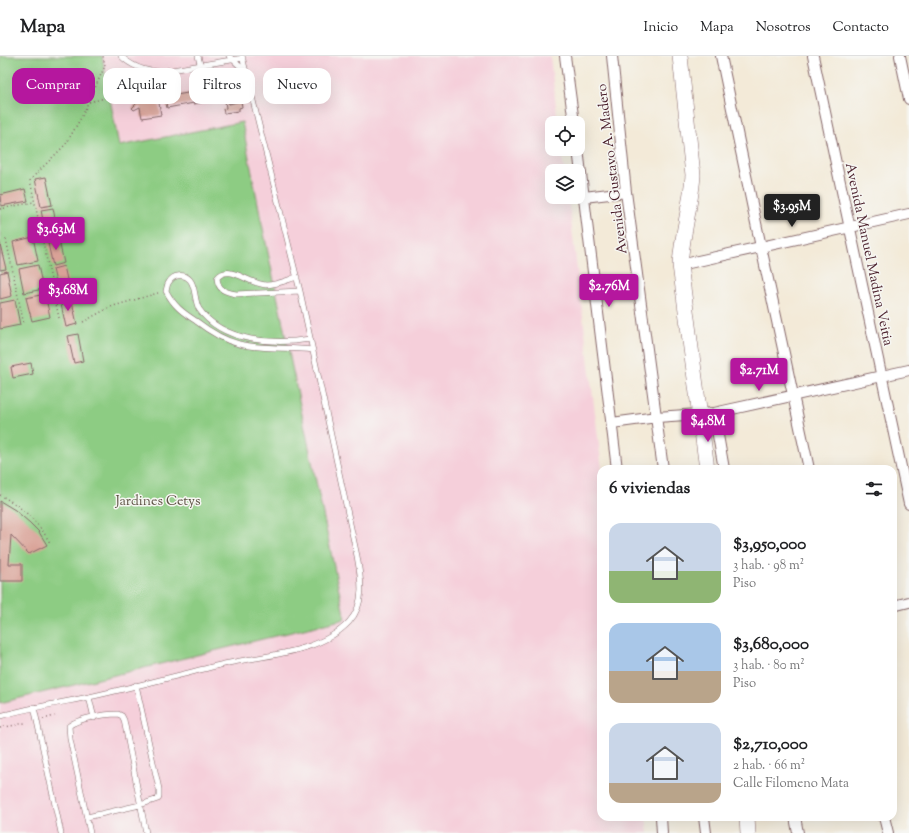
<!DOCTYPE html>
<html lang="es">
<meta charset="utf-8">
<style>
body{margin:0;font-family:"Sorts Mill Goudy",serif;background:#f2f2f2;color:#202124;height:100vh;display:flex;flex-direction:column;font-size:15px;white-space:nowrap}
*{box-sizing:border-box;margin:0}
p{font-size:13px;color:#757577}
.icon{flex:none;width:22px;height:22px;fill:none;stroke:currentColor;stroke-width:2;stroke-linecap:round;stroke-linejoin:round}
.map{position:relative;flex:1;overflow:hidden}
.sheet{position:absolute;left:597px;top:409px;width:300px;height:356px;display:flex;flex-direction:column;background:#fff;border-radius:12px;box-shadow:0 4px 16px #0002}
.sheet>*{flex:none}
.banner{position:absolute;left:12px;top:12px;width:380px;height:36px;display:flex;gap:8px}
.fabs{position:absolute;left:545px;top:60px;display:grid;gap:8px}
.fabs a{display:grid;place-items:center;width:40px;height:40px;border-radius:8px;background:#fff;box-shadow:0 4px 16px #0002;font-size:20px}
.price{position:absolute;translate:-50% -34px;padding:0 9px;border-radius:4px;background:#b5179e;color:#fff;font-size:13px;line-height:26px;filter:drop-shadow(0 1px 2px #0008)}
.price::after{content:'';position:absolute;left:50%;top:24px;width:12px;height:9px;margin-left:-6px;background:inherit;clip-path:polygon(0 0,100% 0,50% 100%)}
.price.selected{background:#222;color:#fff}
ul{padding:0;list-style:none}
li{display:flex;align-items:center;gap:12px;height:100px;padding:0 12px}
li span{display:grid;place-items:center;flex:none;width:112px;height:80px;border-radius:12px;color:#555}
li>.icon{margin-inline-start:auto}
span .icon{width:48px;height:48px;fill:#fffc;stroke-width:1}
li b{font-size:17px}
h2{display:flex;justify-content:space-between;align-items:center;height:48px;padding:0 12px;font-size:17px}
.pill{padding:0 14px;border-radius:12px;background:#fff;box-shadow:0 4px 16px #0002;font-size:14px;line-height:36px}
.pill.selected{background:#b5179e;color:#fff}
header{display:flex;align-items:center;gap:24px;box-sizing:border-box;height:56px;padding:0 20px;background:#fff;border-bottom:1px solid #e0e0e0}
header strong{font-size:19px}
nav{display:flex;gap:22px;margin-inline-start:auto;font-size:14px}
.map>svg:first-child{display:block}
.built{fill:#f5cfda}
.green{fill:#8dcc83;stroke:#6c7657}
.building{fill:#d9a297}
.lines{fill:none;stroke-linecap:round;stroke-linejoin:round}
.lane-casing{stroke:#856668;stroke-width:6}
.street-casing{stroke:#856668;stroke-width:12}
.secondary-casing{stroke:#856668;stroke-width:16}
.path{stroke:#856668;stroke-width:1.5;stroke-dasharray:1 3;stroke-linecap:butt}
.lane{stroke:#fff;stroke-width:5}
.street{stroke:#fff;stroke-width:10}
.secondary{stroke:#fff;stroke-width:15}
.labels{text-anchor:middle;stroke-width:3;stroke-linejoin:round;paint-order:stroke}
.street-label{font-size:14px;fill:#4a1f2b;stroke:#f6f6f2}
.park-label{font-size:14px;fill:#5e5345;stroke:#f6f6f2}
</style>
<header>
<strong>Mapa</strong>
<nav><a>Inicio</a><a>Mapa</a><a>Nosotros</a><a>Contacto</a></nav>
</header>
<div class="map">
<svg width="909" height="777" viewBox="0 0 909 777">
<rect width="100%" height="100%" fill="#f6f6f2"/>
<filter id="ink" filterUnits="userSpaceOnUse"><feTurbulence type="fractalNoise" baseFrequency=".025" numOctaves="2"/><feDisplacementMap in="SourceGraphic" scale="8" xChannelSelector="R" yChannelSelector="G"/><feConvolveMatrix kernelMatrix="1 2 1 2 8 2 1 2 1" color-interpolation-filters="sRGB"/></filter>
<filter id="wash" filterUnits="userSpaceOnUse"><feTurbulence type="fractalNoise" baseFrequency=".012" numOctaves="4" result="noise"/><feDisplacementMap in="SourceGraphic" scale="16" xChannelSelector="R" yChannelSelector="G"/><feGaussianBlur stdDeviation="0.9" result="paint"/><feColorMatrix in="noise" values="0 0 0 0 0 0 0 0 0 0 0 0 0 0 0 0 0 1.4 0 .05"/><feComposite in="paint" operator="in"/></filter>
<g filter="url(#wash)">
<rect width="100%" height="100%" fill="#f3ead8"/>
<!-- built -->
<path class="built" d="M0,0H550L558,67H552V93H561L564,115H552V141H568L602,413H601V761H646L648,777H0Z"/>
<!-- green -->
<path class="green" d="M0,0H102L119,90L242,66L261,163L345,563L0,647Z"/>
<g id="blocks">
<!-- building -->
<path class="building" d="M238,26L240,36L213,42L212,45L194,48V47L167,52L165,41L193,36L192,30L210,27L211,32Z
M159,41L162,43L159,47L161,59L142,62L140,51L134,54L132,52L138,46Z
M228,44L229,48L241,45L242,51L239,52V55L224,57L223,53L226,52L225,45Z
M46,121L52,149L41,151L35,123Z
M25,133L28,145L1,150L0,139Z
M53,152L58,177L46,180L41,154Z
M58,180L64,207L53,210L47,183Z
M33,181L38,205L18,209L13,186Z
M0,188L6,213L0,214Z
M38,209L43,233L24,237L19,213Z
M64,210L70,237L59,240L53,213Z
M7,215L12,240L0,243V217Z
M45,238L50,261L32,265L26,242Z
M71,241L77,268L66,271L60,244Z
M15,244L20,269L0,273V247Z
M78,278L83,305L74,307L68,280Z
M31,307L33,318L13,322L11,311Z
M0,445L15,454L30,467L39,476L47,489L29,498L11,479L9,508H22V525H0Z"/>
</g>
</g>
<g filter="url(#ink)">
<use href="#blocks" fill-opacity="0" stroke="#856668" stroke-width="1"/>
<g class="lines">
<defs>
<path id="lane" d="M121,0C132,11 145,15 160,16L243,2
M198,0L200,8
M229,0L245,15
M297,221C287,224 277,229 266,229C248,228 229,207 217,222C218,234 225,236 236,238L300,235
M310,283C274,289 222,286 199,253C194,244 196,231 190,224C184,217 173,219 169,226C167,228 167,232 166,235C174,250 182,256 196,265C209,275 223,284 239,288C263,294 288,291 313,294
M89,641L94,662
M34,651L61,777
M0,660C29,652 59,647 89,641C134,631 179,619 224,608C264,599 319,598 349,566C366,548 361,522 357,500L300,235L242,0
M87,761L140,749L158,743L159,740V733L136,629
M90,777L70,683L69,670C79,662 105,658 118,658L122,660L124,664L146,777"/>
<path id="street" d="M565,0L574,67
M612,0L626,136L663,413
M721,0L761,191L809,413
M813,0L909,448
M900,0L909,43
M578,93L617,413
M584,141L626,136
M680,209L909,158
M714,357L724,413
M612,367L657,361L714,357L909,314
M893,550L909,546
M661,761L662,777
M704,761L706,777
M795,761L798,777
M884,761L888,777"/>
<path id="secondary" d="M680,0L693,119C691,149 682,178 680,209L707,413
M747,761L748,777"/>
</defs>
<!-- lane casing -->
<use href="#lane" class="lane-casing"/>
<!-- street casing -->
<use href="#street" class="street-casing"/>
<!-- secondary casing -->
<use href="#secondary" class="secondary-casing"/>
<!-- path -->
<path class="path" d="M89,46C115,40 116,39 130,17
M0,153L34,146
M6,183L24,269
M59,262L30,124L66,88L82,60L105,10L103,0
M83,266L110,251L158,237
M0,439C22,451 38,465 50,487
M43,663L55,660
M0,672L25,667"/>
<!-- lane -->
<use href="#lane" class="lane"/>
<!-- street -->
<use href="#street" class="street"/>
<!-- secondary -->
<use href="#secondary" class="secondary"/>
</g>
</g>
<g class="labels">
<!-- street labels -->
<g class="street-label">
<text transform="translate(611 113) rotate(-97)" y="5">Avenida Gustavo A. Madero</text>
<text transform="translate(870 198) rotate(78)" y="5">Avenida Manuel Madina Veitia</text>
</g>
<!-- park labels -->
<g class="park-label">
<text x="158" y="449">Jardines Cetys</text>
</g>
</g>
</svg>
<div class="fabs">
<a><svg class="icon" aria-label="locate" viewBox="0 0 24 24"><circle cx="12" cy="12" r="6"/><path d="M12 2v4M12 18v4M2 12h4M18 12h4"/></svg></a>
<a><svg class="icon" aria-label="layers" viewBox="0 0 24 24"><path d="M12 4l9 5-9 5-9-5zM3 14l9 5 9-5"/></svg></a>
</div>
<b class="price selected" style="left:792px;top:172px">$3.95M</b>
<b class="price" style="left:56px;top:195px">$3.63M</b>
<b class="price" style="left:609px;top:252px">$2.76M</b>
<b class="price" style="left:68px;top:256px">$3.68M</b>
<b class="price" style="left:759px;top:336px">$2.71M</b>
<b class="price" style="left:708px;top:387px">$4.8M</b>
<div class="banner">
<a class="pill selected">Comprar</a>
<a class="pill">Alquilar</a>
<a class="pill">Filtros</a>
<a class="pill">Nuevo</a>
</div>
<section class="sheet">
<h2>6 viviendas<svg class="icon" aria-label="filters" viewBox="0 0 24 24"><path d="M4 7h16M4 17h16"/><circle cx="9" cy="7" r="2"/><circle cx="15" cy="17" r="2"/></svg></h2>
<ul>
<li><span style="background:linear-gradient(#c9d6e8 60%,#8fb573 0)"><svg class="icon" aria-label="home" viewBox="0 0 24 24"><path d="M3 11l9-7 9 7M6 9v11h12V9"/></svg></span><div><b>$3,950,000</b><p>3 hab. · 98 m²</p><p>Piso</p></div></li>
<li><span style="background:linear-gradient(#a9c7e8 60%,#b9a48a 0)"><svg class="icon" aria-label="home" viewBox="0 0 24 24"><path d="M3 11l9-7 9 7M6 9v11h12V9"/></svg></span><div><b>$3,680,000</b><p>3 hab. · 80 m²</p><p>Piso</p></div></li>
<li><span style="background:linear-gradient(#c9d6e8 75%,#b9a48a 0)"><svg class="icon" aria-label="home" viewBox="0 0 24 24"><path d="M3 11l9-7 9 7M6 9v11h12V9"/></svg></span><div><b>$2,710,000</b><p>2 hab. · 66 m²</p><p>Calle Filomeno Mata</p></div></li>
</ul>
</section>
</div>
